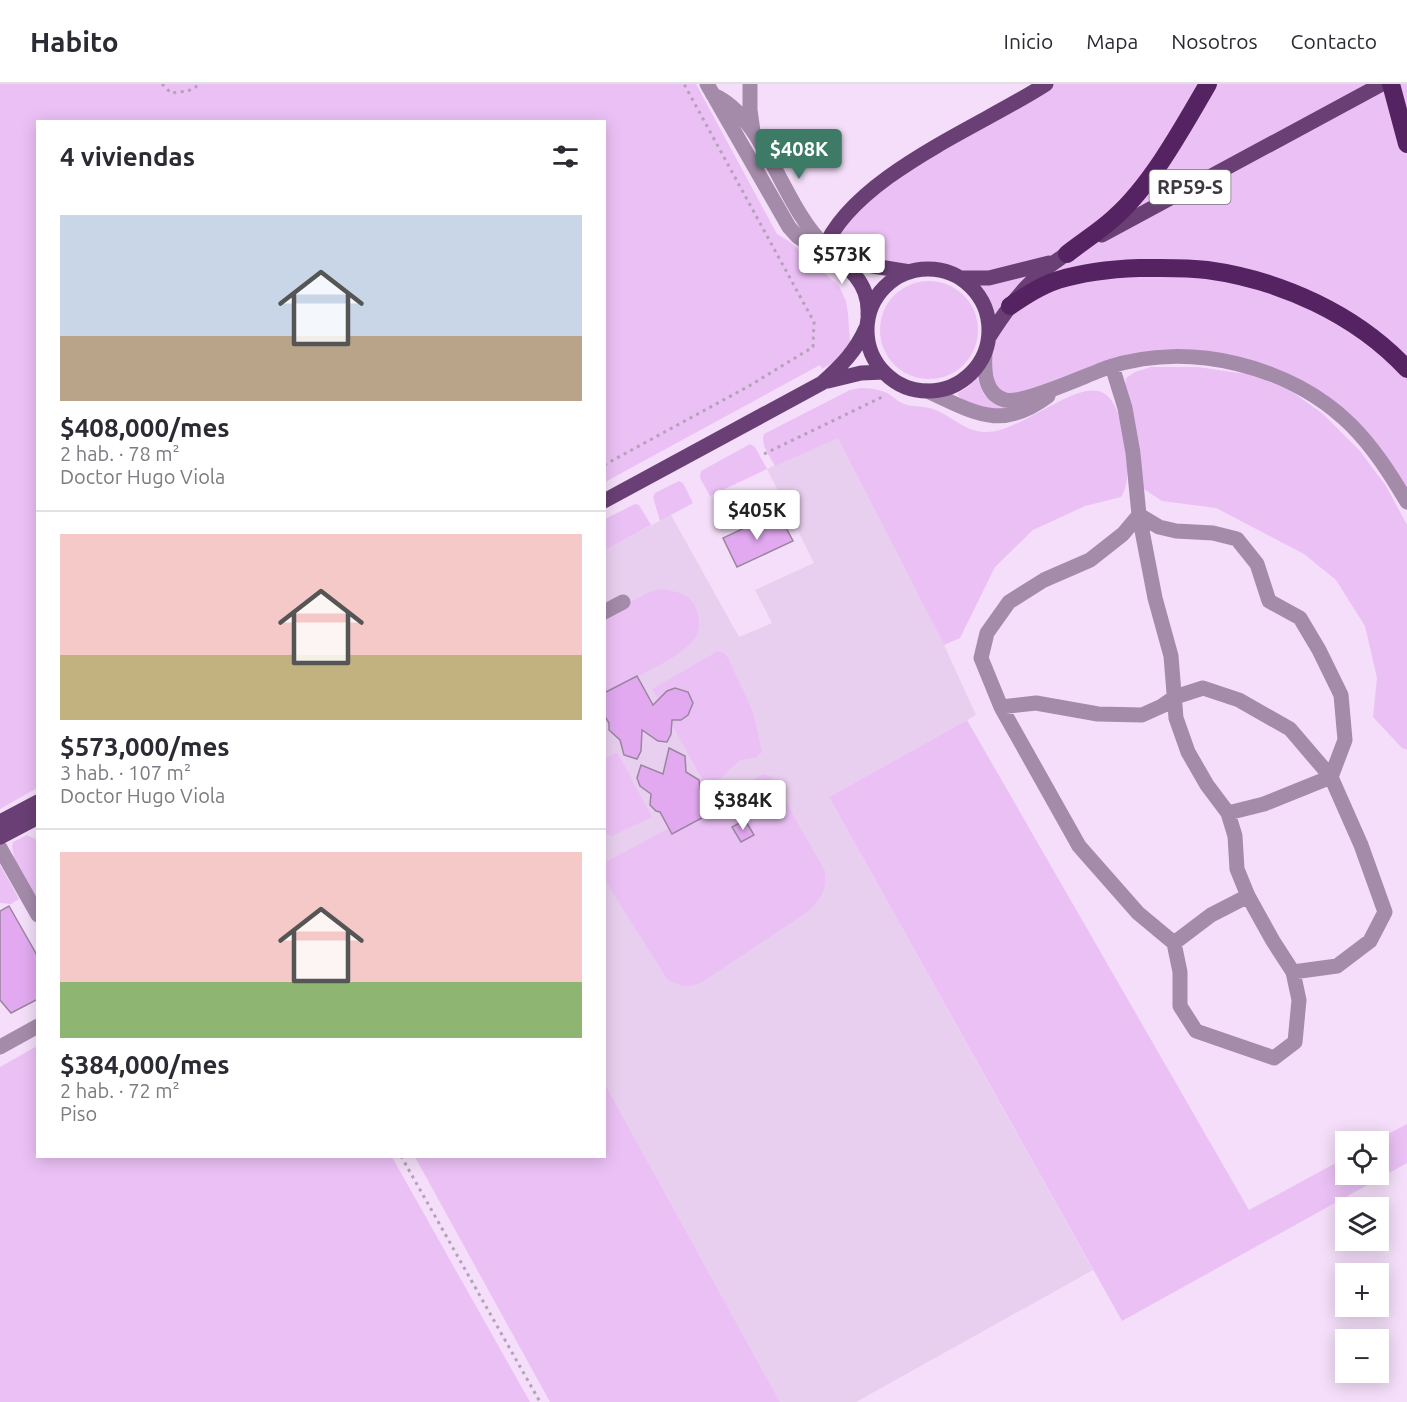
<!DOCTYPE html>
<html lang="es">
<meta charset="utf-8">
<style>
body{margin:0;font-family:Ubuntu,sans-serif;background:#f7f7f7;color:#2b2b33;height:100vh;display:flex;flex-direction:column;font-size:22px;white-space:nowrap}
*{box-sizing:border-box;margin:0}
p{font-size:20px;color:#7c7c81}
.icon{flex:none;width:33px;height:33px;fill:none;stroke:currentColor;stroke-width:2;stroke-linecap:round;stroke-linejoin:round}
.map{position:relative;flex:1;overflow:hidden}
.drawer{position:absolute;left:36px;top:36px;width:570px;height:1038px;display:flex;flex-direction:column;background:#fff;border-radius:0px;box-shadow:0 3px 15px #0003}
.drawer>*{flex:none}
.tools{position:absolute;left:1335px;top:1047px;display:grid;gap:12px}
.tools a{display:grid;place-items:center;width:54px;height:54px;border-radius:0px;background:#fff;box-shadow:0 3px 15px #0003;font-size:30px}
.price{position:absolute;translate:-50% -51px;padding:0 14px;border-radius:6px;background:#fff;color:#222;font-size:20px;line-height:39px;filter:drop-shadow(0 2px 3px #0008)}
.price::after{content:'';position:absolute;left:50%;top:36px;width:18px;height:14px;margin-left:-9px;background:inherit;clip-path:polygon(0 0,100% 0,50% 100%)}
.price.current{background:#3e7b66;color:#fff}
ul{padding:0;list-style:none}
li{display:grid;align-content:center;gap:12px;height:318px;padding:0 24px}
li+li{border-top:2px solid #e1e1e2}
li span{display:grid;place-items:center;height:186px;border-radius:0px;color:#555}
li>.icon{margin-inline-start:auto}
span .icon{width:108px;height:108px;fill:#fffc;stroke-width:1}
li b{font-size:26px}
h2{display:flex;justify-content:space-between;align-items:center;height:72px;padding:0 24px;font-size:26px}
header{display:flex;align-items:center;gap:36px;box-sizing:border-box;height:84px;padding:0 30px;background:#fff;border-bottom:2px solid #e1e1e2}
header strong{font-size:28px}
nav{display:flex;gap:33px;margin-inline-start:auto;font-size:21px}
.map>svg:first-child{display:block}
.built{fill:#e9cfef}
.green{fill:#ebc1f5}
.building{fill:#e2a9f0;stroke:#99869e;stroke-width:1.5}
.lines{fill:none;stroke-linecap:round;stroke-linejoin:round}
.path{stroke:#b3a2b8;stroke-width:3;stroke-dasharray:3 4.5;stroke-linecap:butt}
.minor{stroke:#a48baa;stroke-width:15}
.major{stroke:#6a3f75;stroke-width:15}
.highway{stroke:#552361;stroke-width:18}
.labels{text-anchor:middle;stroke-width:4.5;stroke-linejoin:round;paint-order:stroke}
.shield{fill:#fff;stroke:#79737b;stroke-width:1.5}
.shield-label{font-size:20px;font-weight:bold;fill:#3f3742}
</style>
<header>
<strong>Habito</strong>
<nav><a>Inicio</a><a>Mapa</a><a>Nosotros</a><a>Contacto</a></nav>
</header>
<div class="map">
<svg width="1407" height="1318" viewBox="0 0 1407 1318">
<rect width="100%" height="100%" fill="#f4def9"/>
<!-- built -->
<path class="built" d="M838,353L944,561L976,631L829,713L1093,1186L856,1318H780L605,1000L604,466L671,431L739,553L772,539L755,506L814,479L767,385Z"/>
<!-- green -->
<path class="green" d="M0,0H696L777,150L790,158L839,202L846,217L848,230L850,259L834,278L822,285L820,281L605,398L604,38H38L37,704L0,725Z
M1046,0H1407V418L1351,341L1250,283L1142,275L1060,303L999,312L985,269L989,253L988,236L983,219L973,205L960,194L944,187L927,185L910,188L873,182L825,162L853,123Z
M880 246a49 49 0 1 1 98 0a49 49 0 1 1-98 0Z
M1151,283H1198L1253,291L1291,307L1323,330L1360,367L1386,402L1407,441V666L1402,664L1373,633L1377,594L1365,542L1336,496L1304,470L1216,424L1162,417L1141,403V369L1137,365L1125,303L1126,294L1135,288Z
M977,293L984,311L1008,324C992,329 968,323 957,310L968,303Z
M860,304C869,304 879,305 887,309C894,313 899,319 907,321C917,323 928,322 938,327C953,334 966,347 983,348C998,349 1009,343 1022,337C1083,306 1116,276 1126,369C1128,385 1129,400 1121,413L1085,422L1033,446L995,483L960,554L944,561L838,354L775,382C770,372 760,361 764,350L850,306Z
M750,360L755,363L767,385L710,412L700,394L701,387Z
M679,397L683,399L693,419L660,437L653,413L655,409Z
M635,420L639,421L651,441L605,466V435Z
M661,505C676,507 692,510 697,527C700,536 700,546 695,554C681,575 628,596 605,609V532L647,509Z
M718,567L724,569L728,574L753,628L762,668L755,674L740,676L722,693L706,702L652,605Z
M967,636L1249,1126L1345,1074L1346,1090H1378V1058L1375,1057L1407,1040V1079L1122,1237L829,713Z
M617,668L652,733L612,752L605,749V675Z
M763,690L771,692L825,787C826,807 823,811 810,826L704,897C689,904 682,904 667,895L606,798L605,794L606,778L713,720Z
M27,751L37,756V816L15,777L12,763L13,758Z
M0,781L19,815L11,820L0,819Z
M37,962L38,1072L392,1073L530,1318H0V983Z
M605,1000L780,1318H550L415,1073L604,1072Z"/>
<!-- building -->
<path class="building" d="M772,431L777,443L784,440L793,457L737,483L723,454Z
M637,592L653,621L667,607L675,604L688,608L693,619L688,631L681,636H672L671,650L667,658L658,657L642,646L641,667L637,675L624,671L620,656L609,646V639L604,631V609Z
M669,664L685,672L686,688L699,696L700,705L713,728L672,750L660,728L656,727L650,721L651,710L640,702L637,694L641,681L663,690Z
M745,736L754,751L741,758L732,743Z
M9,822L38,873V915L11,929L0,916V827Z"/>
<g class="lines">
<!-- path -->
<path class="path" d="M162,0L171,9L188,7L201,0
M764,370L882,313
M604,381L749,302L813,263L814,238L684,0
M401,1072L540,1318"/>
<!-- minor -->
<path class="minor" d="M707,0L789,143L798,153L823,167
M750,0V26L753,47
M713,11C765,33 782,122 825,162
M985,269C984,286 984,310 1005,316C1023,321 1088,290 1109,283C1189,257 1290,281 1351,341C1374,364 1391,391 1407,418
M1112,282L1125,324L1133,369L1139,431L1155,514L1171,572L1176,634L1188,668L1207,701L1228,729L1235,752L1237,785L1248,812L1273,857L1293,888L1299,916L1295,958L1274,974L1196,947L1180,922V888L1174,859L1138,829L1079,762L1001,623L981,574L987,549L1009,518L1044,496L1090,476L1123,450L1139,431L1159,443L1176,447L1213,449L1237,455L1257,480L1269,517L1300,534L1319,566L1341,611L1345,656L1331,693L1264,720L1228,729
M927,307C974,328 1000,348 1048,312
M604,528L623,518
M1001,623L1036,619L1098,630L1142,631L1162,622L1175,613L1203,604L1239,616L1290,645L1331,693L1361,761L1385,828L1370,857L1337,882L1293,888
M0,764L38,831
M1174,859L1211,831L1248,812
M0,963L38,942"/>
<!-- major -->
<path class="major" d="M1102,151L1382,0
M840,172L873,182L910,188
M867 246a61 61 0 1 1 122 0a61 61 0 1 1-122 0Z
M960,194H989L1049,179
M868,231C870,199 848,181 823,167C852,92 982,42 1046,0
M989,253C1013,215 1036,187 1075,165
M828,297L861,289L884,288
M604,417L822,299C841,282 856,267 866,244
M0,738L38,718
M0,753L38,733"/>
<!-- highway -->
<path class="highway" d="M1391,0L1407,60
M1067,170C1082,158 1100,147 1115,133C1152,100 1183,43 1208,0
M1010,222C1025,212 1040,202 1058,196C1084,188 1112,185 1139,184C1161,184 1184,183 1207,186C1280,196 1356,230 1407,285"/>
</g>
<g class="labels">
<!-- shield labels -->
<rect class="shield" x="1149.5" y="86" width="81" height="34" rx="4.5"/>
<g class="shield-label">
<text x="1190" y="110">RP59-S</text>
</g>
</g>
</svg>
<div class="tools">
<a><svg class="icon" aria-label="locate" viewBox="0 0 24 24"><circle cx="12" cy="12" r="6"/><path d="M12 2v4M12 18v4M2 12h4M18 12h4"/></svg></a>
<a><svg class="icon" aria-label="layers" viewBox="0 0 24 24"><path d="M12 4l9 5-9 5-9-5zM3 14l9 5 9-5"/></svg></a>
<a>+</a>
<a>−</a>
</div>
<b class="price current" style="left:799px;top:96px">$408K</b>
<b class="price" style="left:842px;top:201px">$573K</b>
<b class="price" style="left:757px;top:457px">$405K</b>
<b class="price" style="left:743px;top:747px">$384K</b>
<section class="drawer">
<h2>4 viviendas<svg class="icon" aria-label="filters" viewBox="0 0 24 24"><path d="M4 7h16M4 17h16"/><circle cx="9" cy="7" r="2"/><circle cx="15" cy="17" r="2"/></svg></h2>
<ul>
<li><span style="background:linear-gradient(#c9d6e8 65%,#b9a48a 0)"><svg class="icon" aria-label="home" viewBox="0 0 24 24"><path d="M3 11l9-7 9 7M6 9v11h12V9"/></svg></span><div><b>$408,000/mes</b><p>2 hab. · 78 m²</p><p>Doctor Hugo Viola</p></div></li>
<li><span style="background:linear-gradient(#f6c9c9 65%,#c2b280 0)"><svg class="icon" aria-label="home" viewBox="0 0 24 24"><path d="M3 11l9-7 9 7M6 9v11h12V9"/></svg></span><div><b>$573,000/mes</b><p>3 hab. · 107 m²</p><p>Doctor Hugo Viola</p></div></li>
<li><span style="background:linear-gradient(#f6c9c9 70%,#8fb573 0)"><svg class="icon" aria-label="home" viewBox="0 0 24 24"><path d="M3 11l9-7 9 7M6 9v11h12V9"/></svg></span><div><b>$384,000/mes</b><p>2 hab. · 72 m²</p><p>Piso</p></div></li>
</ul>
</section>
</div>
